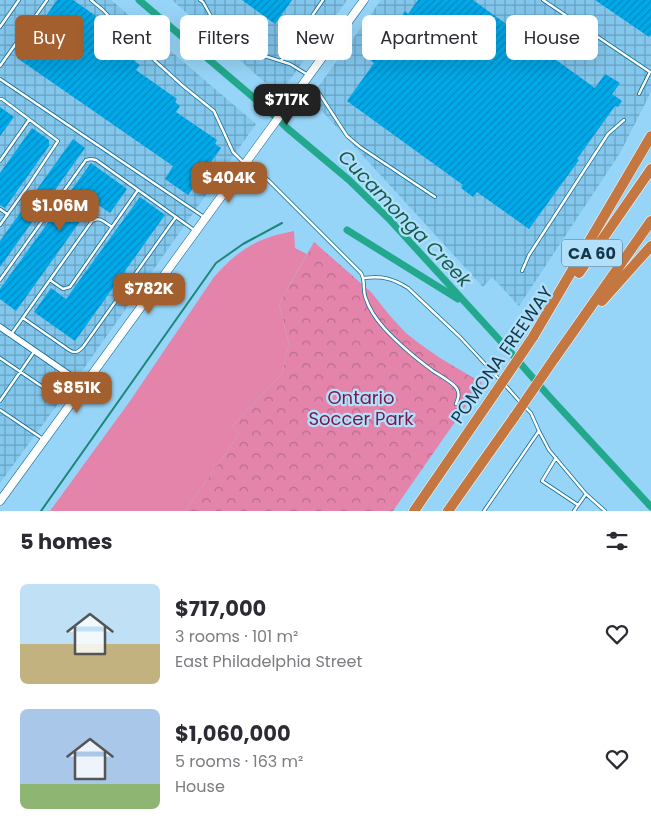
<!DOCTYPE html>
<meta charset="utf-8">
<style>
body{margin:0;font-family:Poppins,sans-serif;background:#f7f7f7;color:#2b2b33;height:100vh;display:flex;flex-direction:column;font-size:19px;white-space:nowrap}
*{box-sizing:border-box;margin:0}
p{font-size:16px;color:#7c7c81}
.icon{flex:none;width:28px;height:28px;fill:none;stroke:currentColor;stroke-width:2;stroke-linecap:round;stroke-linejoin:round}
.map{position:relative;height:511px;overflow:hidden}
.details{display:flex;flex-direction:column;background:#fff;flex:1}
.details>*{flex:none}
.hud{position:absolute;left:15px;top:15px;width:621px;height:45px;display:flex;gap:10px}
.price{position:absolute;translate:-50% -42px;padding:0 11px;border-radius:10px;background:#a3602e;color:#fff;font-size:16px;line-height:32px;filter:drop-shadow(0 1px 2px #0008)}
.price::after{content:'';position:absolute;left:50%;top:30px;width:15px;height:11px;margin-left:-8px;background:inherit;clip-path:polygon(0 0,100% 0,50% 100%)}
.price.current{background:#222;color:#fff}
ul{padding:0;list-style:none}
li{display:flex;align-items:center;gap:15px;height:125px;padding:0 20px}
li span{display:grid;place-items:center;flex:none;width:140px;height:100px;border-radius:8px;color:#555}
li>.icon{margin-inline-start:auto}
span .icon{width:60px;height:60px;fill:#fffc;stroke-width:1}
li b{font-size:21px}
h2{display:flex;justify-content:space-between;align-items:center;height:60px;padding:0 20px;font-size:21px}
.pill{padding:0 18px;border-radius:8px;background:#fff;box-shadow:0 5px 20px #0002;font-size:18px;line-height:45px}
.pill.current{background:#a3602e;color:#fff}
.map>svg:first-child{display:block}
.industrial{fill:url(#industrial-grid)}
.green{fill:#e484ab}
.park{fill:url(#park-crowns)}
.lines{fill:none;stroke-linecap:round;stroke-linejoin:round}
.stream{stroke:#1e8678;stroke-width:2}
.canal{stroke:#22a88c;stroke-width:7}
.building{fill:url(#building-hatch)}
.lane-casing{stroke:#106b94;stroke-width:4}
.street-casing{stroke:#106b94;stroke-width:7}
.secondary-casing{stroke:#106b94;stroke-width:9}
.highway-casing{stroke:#fff;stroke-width:11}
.lane{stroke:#fff;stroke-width:2.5}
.street{stroke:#fff;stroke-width:5.5}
.secondary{stroke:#fff;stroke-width:8}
.highway{stroke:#c47740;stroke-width:10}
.highway-bridge-casing{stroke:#fff;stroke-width:11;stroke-linecap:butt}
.highway-bridge{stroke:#c47740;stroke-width:10}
.labels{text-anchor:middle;stroke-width:4.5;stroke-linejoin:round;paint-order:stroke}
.shield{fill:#b2e0fb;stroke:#44697e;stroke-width:1}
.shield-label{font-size:16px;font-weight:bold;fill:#153648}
.street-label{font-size:18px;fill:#153648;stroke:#b2e0fb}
.park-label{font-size:18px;fill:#7b184b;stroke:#b2e0fb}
.water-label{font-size:19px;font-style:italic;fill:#185b4c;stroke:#b2e0fb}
</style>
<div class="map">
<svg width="651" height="511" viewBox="0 0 651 511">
<defs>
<pattern id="industrial-grid" width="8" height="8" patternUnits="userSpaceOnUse" patternTransform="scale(1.25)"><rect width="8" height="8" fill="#83c7ed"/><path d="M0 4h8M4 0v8" fill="none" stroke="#6aa2c2"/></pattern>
<pattern id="park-crowns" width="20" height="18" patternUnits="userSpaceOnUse" patternTransform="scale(1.25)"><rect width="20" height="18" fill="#e484ab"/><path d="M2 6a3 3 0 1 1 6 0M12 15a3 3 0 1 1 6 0" fill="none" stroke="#b86d8d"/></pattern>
<pattern id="building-hatch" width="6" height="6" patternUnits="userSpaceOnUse" patternTransform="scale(1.25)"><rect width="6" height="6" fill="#00a9e9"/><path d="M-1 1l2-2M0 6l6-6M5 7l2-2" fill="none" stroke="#018abf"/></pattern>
</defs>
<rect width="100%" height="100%" fill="#97d5f8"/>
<!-- industrial -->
<path class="industrial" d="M0,0H111L256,124L82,371L0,483Z
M172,0H347L279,95Z
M381,0H651V92L620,153L519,306L492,277L483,287L310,98Z"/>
<!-- green -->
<path class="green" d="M294,231L295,248L307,254L279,304L289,344L282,374L232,426L239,434L185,511H50L130,401L214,277C239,249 257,238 294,231Z"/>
<!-- park -->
<path class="park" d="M314,242L371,292L391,317L406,333L420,344L440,358L482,383L393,511H185L239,434L232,426L282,374L289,344L279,304Z"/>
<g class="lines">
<!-- stream -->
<path class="stream" d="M41,511L216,263L243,244L282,223"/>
<!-- canal -->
<path class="canal" d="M139,0L267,109L287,128L349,180L389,219L505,346L547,394L651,507
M347,230L458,299"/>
</g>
<!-- building -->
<path class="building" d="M57,0H73L96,16L94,19L99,23L95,29L136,57L134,61L140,65L136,70L177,99L175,102L180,106L176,112L217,140L215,144L221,148L188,195L165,179L173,166L17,58Z
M242,0H292L275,24Z
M418,0H473L595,88L605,74L620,83L612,94L622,101L618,107L615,106L577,159L579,160L529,229L477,192L473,197L461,188L463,185L347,101L374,63L370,60L405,11L408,14Z
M595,0H651V35L649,37Z
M0,107L14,117L0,136Z
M32,128L49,140V146L5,208L0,205V173Z
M73,139L85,148L0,267V241Z
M91,163L127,189L110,213L94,202L16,311L0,299V289Z
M140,197L165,215L75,341L34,312L51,288L66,299Z"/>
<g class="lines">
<defs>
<path id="lane" d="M91,0L103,10L119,27L153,59L183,86L214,111L233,152L245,164L268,180L361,273C366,281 362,290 366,299C373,320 393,338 409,352C417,359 425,365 433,371C439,375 454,383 457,389C460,394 458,399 456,404
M200,0L203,2L216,25L255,53L290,64L308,75
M543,0L650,72L639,94
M0,27L19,0
M281,61L323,0
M0,66L47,0
M0,79L204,217
M319,93L347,136L360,147L435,197
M0,99H2L58,141L28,186L0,225
M0,161L29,120
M0,209L7,214
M522,271L529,255L608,134L624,120
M364,278C382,276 392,278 408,288L460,337L499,379
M0,280L86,160L91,159L96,160L138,190
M50,280L63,289L70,287L112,227
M23,318L69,350C75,354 78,352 83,347L176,217
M12,333L92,221C100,216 105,223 112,227L138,190L194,230
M0,358L53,394
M505,385L521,403
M0,401L34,352
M0,410L43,439
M539,431L549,450L586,494L574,511
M556,458L542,481L578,505
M586,494L605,511
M484,511L539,431L531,413L525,407"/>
<path id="street" d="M0,327L84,385"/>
<path id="secondary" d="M0,501L364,0"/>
<path id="highway" d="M579,273L651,169
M602,301L651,246
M533,337L651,136
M554,359L651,221
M414,511L495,393
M448,511L515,416"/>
</defs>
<!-- lane casing -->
<use href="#lane" class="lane-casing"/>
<!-- street casing -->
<use href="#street" class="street-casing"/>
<!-- secondary casing -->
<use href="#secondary" class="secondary-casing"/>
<!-- highway casing -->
<use href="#highway" class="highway-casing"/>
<!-- lane -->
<use href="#lane" class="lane"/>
<!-- street -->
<use href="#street" class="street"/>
<!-- secondary -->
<use href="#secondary" class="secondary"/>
<!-- highway -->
<use href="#highway" class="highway"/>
<defs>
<path id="highway-bridge" d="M495,393L533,337
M515,416L554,359"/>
</defs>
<!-- highway-bridge casing -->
<use href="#highway-bridge" class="highway-bridge-casing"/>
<!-- highway-bridge -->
<use href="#highway-bridge" class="highway-bridge"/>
</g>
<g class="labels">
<!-- shield labels -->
<rect class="shield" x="562" y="239.5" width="60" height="27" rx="4"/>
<g class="shield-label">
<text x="592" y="259">CA 60</text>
</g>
<!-- street labels -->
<g class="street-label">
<text transform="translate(502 355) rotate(-55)" y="6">POMONA FREEWAY</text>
</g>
<!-- park labels -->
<g class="park-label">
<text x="361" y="404">Ontario<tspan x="361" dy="21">Soccer Park</tspan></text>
</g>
<!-- water labels -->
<g class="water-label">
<text transform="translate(405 218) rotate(46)" y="7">Cucamonga Creek</text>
</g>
</g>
</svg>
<b class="price current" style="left:287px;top:126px">$717K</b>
<b class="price" style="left:229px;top:204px">$404K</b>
<b class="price" style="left:60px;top:232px">$1.06M</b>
<b class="price" style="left:149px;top:315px">$782K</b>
<b class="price" style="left:77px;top:414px">$851K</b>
<div class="hud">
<a class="pill current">Buy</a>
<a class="pill">Rent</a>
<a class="pill">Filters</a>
<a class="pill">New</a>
<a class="pill">Apartment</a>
<a class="pill">House</a>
</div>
</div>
<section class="details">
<h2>5 homes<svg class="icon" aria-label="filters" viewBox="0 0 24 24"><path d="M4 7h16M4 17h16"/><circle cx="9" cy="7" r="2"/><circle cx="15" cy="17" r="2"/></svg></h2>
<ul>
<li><span style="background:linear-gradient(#bfe0f5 60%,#c2b280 0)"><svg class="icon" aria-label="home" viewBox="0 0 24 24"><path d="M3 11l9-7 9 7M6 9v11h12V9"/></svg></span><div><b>$717,000</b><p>3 rooms · 101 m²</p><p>East Philadelphia Street</p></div><svg class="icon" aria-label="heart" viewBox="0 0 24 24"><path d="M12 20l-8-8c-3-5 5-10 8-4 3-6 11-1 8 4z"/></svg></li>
<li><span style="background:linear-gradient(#a9c7e8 75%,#8fb573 0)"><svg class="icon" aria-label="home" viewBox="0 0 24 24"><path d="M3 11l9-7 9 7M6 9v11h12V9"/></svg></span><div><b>$1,060,000</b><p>5 rooms · 163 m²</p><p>House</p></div><svg class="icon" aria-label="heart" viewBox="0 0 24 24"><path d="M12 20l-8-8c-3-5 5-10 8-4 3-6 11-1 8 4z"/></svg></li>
</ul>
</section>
